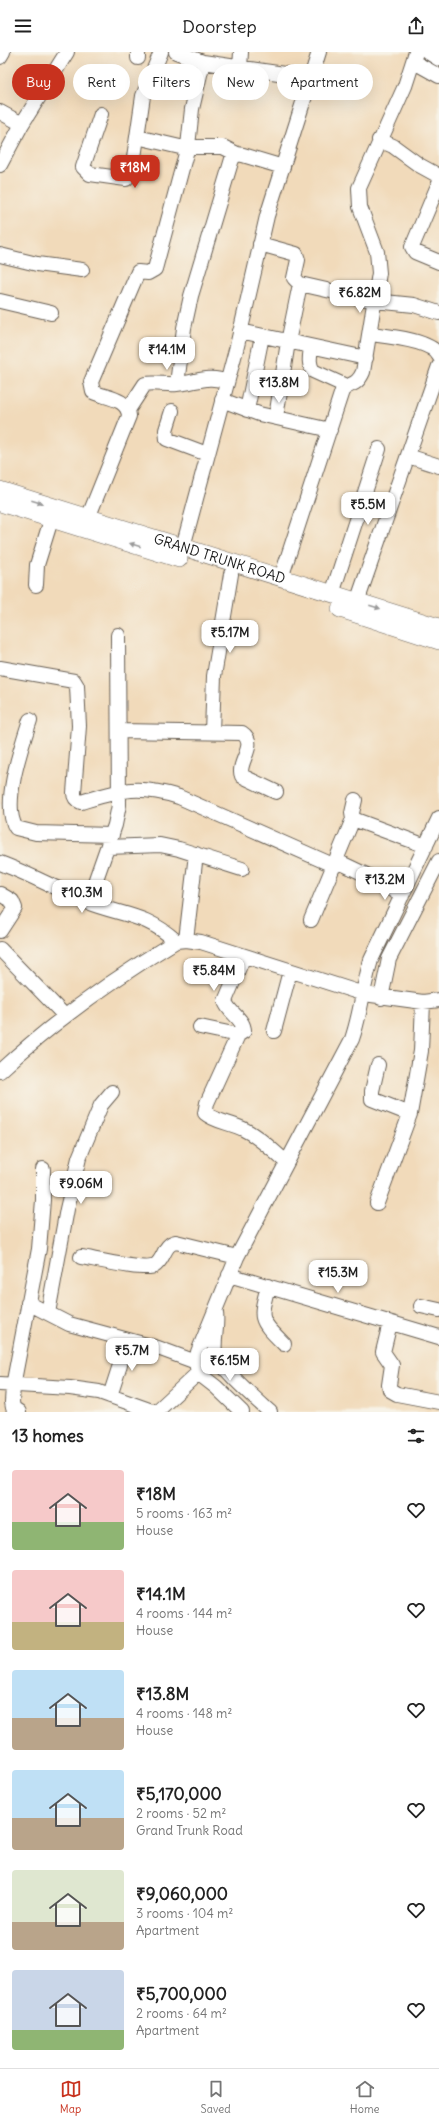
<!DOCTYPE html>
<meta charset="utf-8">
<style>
body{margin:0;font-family:Delius,sans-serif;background:#f2f2f2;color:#222;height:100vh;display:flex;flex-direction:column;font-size:15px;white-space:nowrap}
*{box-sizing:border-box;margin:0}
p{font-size:13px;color:#767676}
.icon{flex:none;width:22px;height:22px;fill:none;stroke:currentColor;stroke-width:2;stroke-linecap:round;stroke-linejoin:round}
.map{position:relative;height:1360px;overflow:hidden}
.details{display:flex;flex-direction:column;background:#fff;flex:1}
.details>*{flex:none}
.guide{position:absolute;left:12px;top:12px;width:415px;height:36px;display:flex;gap:8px}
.price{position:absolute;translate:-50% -34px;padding:0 9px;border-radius:8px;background:#fff;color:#222;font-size:13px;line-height:26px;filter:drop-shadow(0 1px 2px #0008)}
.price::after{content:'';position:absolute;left:50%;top:24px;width:12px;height:9px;margin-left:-6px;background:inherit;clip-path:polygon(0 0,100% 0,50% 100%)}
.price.active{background:#c8321e;color:#fff}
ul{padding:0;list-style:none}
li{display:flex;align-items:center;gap:12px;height:100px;padding:0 12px}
li span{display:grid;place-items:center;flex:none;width:112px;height:80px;border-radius:4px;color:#555}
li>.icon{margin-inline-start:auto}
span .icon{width:48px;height:48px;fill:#fffc;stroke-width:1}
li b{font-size:17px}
h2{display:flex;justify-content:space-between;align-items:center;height:48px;padding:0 12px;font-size:17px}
.chip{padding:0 14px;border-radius:18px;background:#fff;box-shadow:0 4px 16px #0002;font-size:14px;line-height:36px}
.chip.active{background:#c8321e;color:#fff}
header{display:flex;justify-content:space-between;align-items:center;height:52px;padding:0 12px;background:#fff;font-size:18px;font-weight:600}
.dock{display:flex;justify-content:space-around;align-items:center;height:56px;border-top:1px solid #e0e0e0;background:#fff;font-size:11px;color:#767676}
.dock a{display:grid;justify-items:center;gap:2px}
.dock .active{color:#c8321e}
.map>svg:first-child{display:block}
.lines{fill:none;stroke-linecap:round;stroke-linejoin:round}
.minor-casing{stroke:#675e53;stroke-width:16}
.major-casing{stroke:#675e53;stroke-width:18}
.minor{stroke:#fff;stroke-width:14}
.major{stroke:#fff;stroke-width:17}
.oneway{fill:#999}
.labels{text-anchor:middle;stroke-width:4;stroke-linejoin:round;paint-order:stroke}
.street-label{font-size:14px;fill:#1c1c1c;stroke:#f7f3e8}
</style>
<header><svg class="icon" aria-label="menu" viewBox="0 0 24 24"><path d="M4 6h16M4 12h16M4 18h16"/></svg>Doorstep<svg class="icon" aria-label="share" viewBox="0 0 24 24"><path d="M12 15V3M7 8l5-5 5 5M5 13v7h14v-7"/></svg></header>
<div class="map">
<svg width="439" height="1360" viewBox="0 0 439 1360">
<rect width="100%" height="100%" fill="#f7f3e8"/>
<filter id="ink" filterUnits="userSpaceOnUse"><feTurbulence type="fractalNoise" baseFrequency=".025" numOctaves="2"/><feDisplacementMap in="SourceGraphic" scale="8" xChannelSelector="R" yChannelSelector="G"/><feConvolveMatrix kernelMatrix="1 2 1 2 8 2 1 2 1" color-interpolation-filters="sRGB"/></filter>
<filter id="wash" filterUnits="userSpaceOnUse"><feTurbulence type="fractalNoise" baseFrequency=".012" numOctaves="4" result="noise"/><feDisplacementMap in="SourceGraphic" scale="16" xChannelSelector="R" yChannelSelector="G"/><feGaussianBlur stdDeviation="0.9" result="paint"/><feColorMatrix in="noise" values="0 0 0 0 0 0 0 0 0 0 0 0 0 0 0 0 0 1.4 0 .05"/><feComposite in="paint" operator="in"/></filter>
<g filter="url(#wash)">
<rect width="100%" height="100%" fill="#f1daba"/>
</g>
<g filter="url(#ink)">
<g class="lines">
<defs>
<path id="minor" d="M176,0L203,10L312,26
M428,0L439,7
M0,5L3,0
M138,6V0
M414,10L439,24
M240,16L241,0
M0,60L22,72
M101,62L83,115L90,122L126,127L132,119L143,44L161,0
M137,85L180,95H223L237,102
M379,88L393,94L419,113L439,124
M0,113L22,72L67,0
M439,131L412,195L415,200L439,210
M260,192L296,202L298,208L294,226L300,232L375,249L414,253L439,261
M0,203L37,212L82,218
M0,249L51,261
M240,279L366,306
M370,282C386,284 432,288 439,304
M311,295C310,304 308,311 313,319L346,334
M177,332L184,276L191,244L232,107L237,102L243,103L283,115
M222,348L259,362L330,378
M128,358L145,332C155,330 166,333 177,332C195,331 208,322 227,330
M247,358L262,284
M172,359L166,378L167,387L207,402
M276,365L288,290L300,232
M408,404L439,414
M88,466L129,364C128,346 106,346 93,340L91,330L138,220L148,221L155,217L188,94L192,57L203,10
M183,495L237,294L267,164L319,0
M281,526L342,339C348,330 356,336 363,320L379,221L377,200L360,155L359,136L405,34L416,0
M36,533L37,513L51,468
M332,542L379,397
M357,550L439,314
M0,616L74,629L77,634L79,674L74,741C74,746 76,748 81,750C121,738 137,732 179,745L335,814
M30,668C22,693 1,753 16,776L36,781L112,783
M119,679L242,681C259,692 236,711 242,724L276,740
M212,680L214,624L231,522
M355,748L352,761L353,767L426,794
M108,795L160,793L179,797L242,817
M337,809L377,828L402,844
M0,811C30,822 58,838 87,850C123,864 145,861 176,889
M0,842L12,849L15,856L0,879
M88,850L115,773L119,753L118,583
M311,868L353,767
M186,888L196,802
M0,897L65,964
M381,946L389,907L439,809
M200,975L238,983L244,979C244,966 228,961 225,949L244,904
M274,979L290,919
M238,983L207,1051L205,1061C215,1070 233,1071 245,1078C261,1086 273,1099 286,1110
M378,1013L372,1039V1047L410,1062
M0,1019C54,969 113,927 176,889L186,888L201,890L364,942L423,950L439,948
M377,1151L410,1062L421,999L423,950
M81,1205C94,1207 146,1219 154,1214C165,1208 163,1192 176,1190L237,1205
M229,1223L439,1285
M268,1234C259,1268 259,1267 284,1292
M28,1251L69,1272L158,1296L196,1310
M421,1254L439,1258
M48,1261L67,1157L79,1106L101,1053L112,1040
M216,1261C218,1275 213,1288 215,1301C218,1314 258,1349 270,1360
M390,1271L383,1300L392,1313L389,1333L390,1338L397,1342L439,1350
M0,1332L70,1336L99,1340L155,1360
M110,1344L120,1313L125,1287
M19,1360L13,1356L12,1350L13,1334L39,1197L43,1148V1117
M156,1360L198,1321
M242,1360L216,1335L198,1321L196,1310L198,1300L237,1205L352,987C361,961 363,934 371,908L439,766"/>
<g id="major">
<path id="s1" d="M0,438L439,575"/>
<path d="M0,451L179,507"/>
<path d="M340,557L439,589"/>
</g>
</defs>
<!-- minor casing -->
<use href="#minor" class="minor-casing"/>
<!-- major casing -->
<use href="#major" class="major-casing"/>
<!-- minor -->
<use href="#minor" class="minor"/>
<!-- major -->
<use href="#major" class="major"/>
</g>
<!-- one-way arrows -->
<defs><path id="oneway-solid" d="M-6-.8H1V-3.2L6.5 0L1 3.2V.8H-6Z"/></defs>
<g class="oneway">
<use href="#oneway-solid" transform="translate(37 450) rotate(18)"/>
<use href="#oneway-solid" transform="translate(135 493) rotate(-163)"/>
<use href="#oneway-solid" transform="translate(375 555) rotate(17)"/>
</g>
</g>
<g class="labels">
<!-- street labels -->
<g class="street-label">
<text dy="5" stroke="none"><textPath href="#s1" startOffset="230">GRAND TRUNK ROAD</textPath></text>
</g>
</g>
</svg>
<b class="price active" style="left:135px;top:137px">₹18M</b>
<b class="price" style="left:360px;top:262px">₹6.82M</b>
<b class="price" style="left:167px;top:319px">₹14.1M</b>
<b class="price" style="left:279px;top:352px">₹13.8M</b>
<b class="price" style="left:368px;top:474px">₹5.5M</b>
<b class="price" style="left:230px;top:602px">₹5.17M</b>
<b class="price" style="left:385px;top:849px">₹13.2M</b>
<b class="price" style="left:82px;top:862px">₹10.3M</b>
<b class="price" style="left:214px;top:940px">₹5.84M</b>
<b class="price" style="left:81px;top:1153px">₹9.06M</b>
<b class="price" style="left:338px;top:1242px">₹15.3M</b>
<b class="price" style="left:132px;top:1320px">₹5.7M</b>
<b class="price" style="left:230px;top:1330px">₹6.15M</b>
<div class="guide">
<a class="chip active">Buy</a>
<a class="chip">Rent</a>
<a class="chip">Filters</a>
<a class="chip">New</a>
<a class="chip">Apartment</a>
</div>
</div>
<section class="details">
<h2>13 homes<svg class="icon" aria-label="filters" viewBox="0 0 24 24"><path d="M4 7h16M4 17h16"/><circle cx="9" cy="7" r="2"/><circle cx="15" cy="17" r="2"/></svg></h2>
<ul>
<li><span style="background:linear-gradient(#f6c9c9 65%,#8fb573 0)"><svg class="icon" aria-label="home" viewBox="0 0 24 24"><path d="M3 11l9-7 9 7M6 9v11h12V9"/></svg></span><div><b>₹18M</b><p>5 rooms · 163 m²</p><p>House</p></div><svg class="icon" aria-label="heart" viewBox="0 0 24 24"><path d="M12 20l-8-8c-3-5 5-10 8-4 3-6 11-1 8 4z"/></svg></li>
<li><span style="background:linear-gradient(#f6c9c9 65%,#c2b280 0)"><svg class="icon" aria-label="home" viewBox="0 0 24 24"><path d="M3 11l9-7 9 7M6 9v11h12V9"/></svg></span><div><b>₹14.1M</b><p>4 rooms · 144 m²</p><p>House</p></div><svg class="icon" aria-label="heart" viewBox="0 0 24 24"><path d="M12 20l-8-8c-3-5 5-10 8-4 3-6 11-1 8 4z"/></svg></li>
<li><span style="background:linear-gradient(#bfe0f5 60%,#b9a48a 0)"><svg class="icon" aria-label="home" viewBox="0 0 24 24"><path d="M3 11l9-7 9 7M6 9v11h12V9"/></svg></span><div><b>₹13.8M</b><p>4 rooms · 148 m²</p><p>House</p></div><svg class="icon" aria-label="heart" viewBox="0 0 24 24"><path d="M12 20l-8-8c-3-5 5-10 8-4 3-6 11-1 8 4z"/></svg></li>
<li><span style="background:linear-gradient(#bfe0f5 60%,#b9a48a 0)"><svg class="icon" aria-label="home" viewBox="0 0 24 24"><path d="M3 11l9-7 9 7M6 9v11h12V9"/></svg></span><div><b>₹5,170,000</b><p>2 rooms · 52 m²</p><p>Grand Trunk Road</p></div><svg class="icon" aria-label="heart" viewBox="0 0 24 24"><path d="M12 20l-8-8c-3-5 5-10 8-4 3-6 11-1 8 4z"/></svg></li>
<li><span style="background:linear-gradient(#dfe7d0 65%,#b9a48a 0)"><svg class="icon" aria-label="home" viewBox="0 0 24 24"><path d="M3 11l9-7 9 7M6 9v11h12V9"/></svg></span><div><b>₹9,060,000</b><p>3 rooms · 104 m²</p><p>Apartment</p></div><svg class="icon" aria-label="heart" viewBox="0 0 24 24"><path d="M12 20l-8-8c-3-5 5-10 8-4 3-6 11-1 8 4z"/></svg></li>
<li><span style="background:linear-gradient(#c9d6e8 75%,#8fb573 0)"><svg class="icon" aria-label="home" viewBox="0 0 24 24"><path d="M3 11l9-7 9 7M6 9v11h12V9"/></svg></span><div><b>₹5,700,000</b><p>2 rooms · 64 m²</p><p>Apartment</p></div><svg class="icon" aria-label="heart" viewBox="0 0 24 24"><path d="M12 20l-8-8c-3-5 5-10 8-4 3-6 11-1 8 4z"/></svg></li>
</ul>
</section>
<nav class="dock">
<a class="active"><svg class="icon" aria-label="map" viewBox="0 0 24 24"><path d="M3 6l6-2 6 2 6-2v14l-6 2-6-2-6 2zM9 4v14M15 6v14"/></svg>Map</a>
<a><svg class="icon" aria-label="saved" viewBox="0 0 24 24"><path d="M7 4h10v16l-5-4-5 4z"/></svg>Saved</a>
<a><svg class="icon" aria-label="home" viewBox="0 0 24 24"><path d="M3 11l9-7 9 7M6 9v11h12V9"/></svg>Home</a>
</nav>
